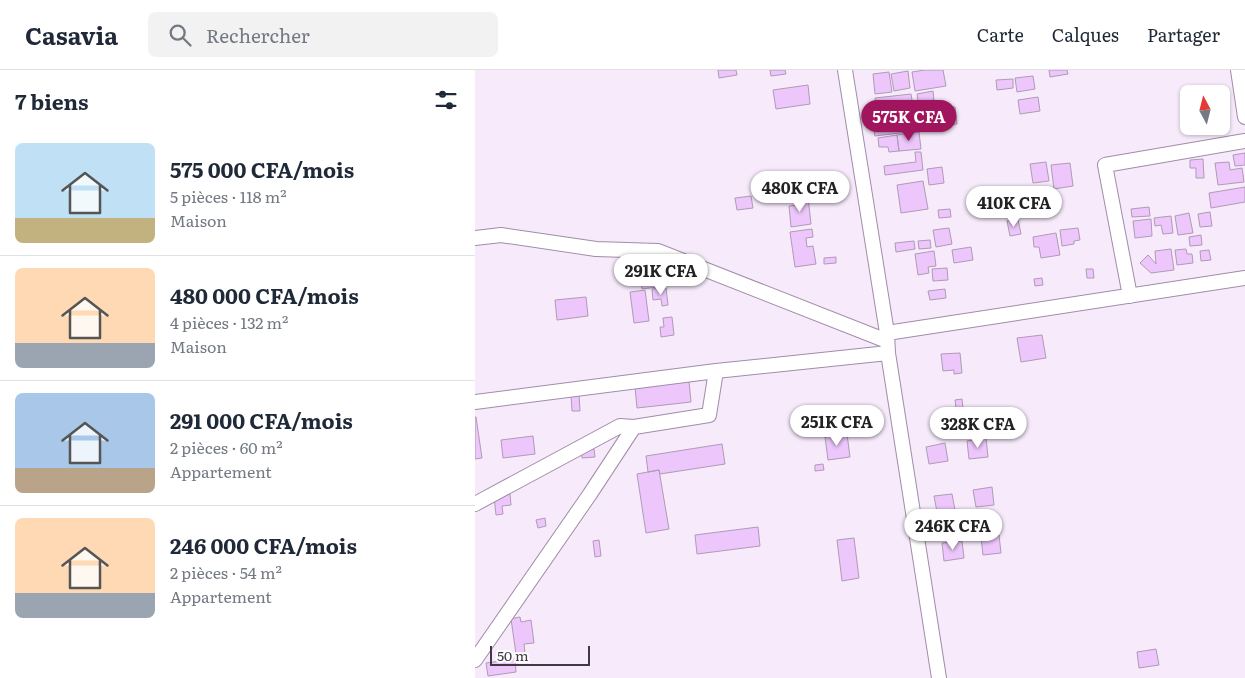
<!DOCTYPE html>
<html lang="fr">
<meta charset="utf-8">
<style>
body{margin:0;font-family:Literata,serif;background:#f2f2f3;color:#1f2937;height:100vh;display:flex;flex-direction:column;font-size:19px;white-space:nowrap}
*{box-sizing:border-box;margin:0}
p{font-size:16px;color:#747a83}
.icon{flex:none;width:28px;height:28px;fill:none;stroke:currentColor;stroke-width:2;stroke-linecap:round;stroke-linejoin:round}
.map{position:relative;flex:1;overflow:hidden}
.sheet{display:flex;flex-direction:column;background:#fff;width:475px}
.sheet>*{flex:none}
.needle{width:32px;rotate:353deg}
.buttons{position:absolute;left:705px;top:15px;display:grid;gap:10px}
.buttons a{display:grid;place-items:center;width:50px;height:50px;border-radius:8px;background:#fff;box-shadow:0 1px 4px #0004;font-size:25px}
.scale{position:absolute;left:15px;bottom:12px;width:100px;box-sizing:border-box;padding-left:5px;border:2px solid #403844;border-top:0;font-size:14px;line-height:18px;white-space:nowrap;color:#403844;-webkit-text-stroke:4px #fcfcfc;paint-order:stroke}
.price{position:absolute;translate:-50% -42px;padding:0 11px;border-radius:18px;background:#fff;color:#222;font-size:16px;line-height:32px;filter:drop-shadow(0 1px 2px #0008)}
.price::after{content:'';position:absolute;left:50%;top:30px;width:15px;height:11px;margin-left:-8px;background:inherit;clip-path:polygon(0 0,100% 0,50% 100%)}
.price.selected{background:#a1145e;color:#fff}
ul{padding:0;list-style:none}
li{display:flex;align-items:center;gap:15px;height:125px;padding:0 15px}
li+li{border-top:1px solid #e0e1e3}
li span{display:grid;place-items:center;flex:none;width:140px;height:100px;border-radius:8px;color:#555}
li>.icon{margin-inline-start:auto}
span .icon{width:60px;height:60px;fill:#fffc;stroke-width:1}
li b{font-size:21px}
h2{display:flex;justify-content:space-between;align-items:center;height:60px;padding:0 15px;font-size:21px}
header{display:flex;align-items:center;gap:30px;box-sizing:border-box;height:70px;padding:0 25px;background:#fff;border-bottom:1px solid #e0e1e3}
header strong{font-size:24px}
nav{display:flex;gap:28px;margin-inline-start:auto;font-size:18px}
.search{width:350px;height:45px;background:#f2f2f3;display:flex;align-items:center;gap:12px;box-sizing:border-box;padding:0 18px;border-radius:8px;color:#747a83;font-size:19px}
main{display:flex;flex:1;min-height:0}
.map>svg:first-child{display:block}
.building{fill:#edc6fb;stroke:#af9bb6}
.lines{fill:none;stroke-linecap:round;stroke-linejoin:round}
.minor-casing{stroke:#a08da8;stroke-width:16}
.minor{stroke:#fff;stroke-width:14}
</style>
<header>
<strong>Casavia</strong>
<div class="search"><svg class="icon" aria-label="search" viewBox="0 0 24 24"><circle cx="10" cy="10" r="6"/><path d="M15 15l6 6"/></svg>Rechercher</div>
<nav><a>Carte</a><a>Calques</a><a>Partager</a></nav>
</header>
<main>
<section class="sheet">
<h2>7 biens<svg class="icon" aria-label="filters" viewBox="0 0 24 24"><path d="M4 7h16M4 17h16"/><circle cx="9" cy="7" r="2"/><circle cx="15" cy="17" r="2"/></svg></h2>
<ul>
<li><span style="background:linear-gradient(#bfe0f5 75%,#c2b280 0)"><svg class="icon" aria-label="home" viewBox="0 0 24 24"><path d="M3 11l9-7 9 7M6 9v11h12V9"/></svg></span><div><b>575 000 CFA/mois</b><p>5 pièces · 118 m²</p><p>Maison</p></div></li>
<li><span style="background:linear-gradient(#ffd9b3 75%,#9aa5b1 0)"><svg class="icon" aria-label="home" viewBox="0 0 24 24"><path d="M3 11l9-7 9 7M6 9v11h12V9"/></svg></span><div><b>480 000 CFA/mois</b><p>4 pièces · 132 m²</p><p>Maison</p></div></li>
<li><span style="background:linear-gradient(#a9c7e8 75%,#b9a48a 0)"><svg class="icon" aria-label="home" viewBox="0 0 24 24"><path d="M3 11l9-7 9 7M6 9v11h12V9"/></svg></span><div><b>291 000 CFA/mois</b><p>2 pièces · 60 m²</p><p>Appartement</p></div></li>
<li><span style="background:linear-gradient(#ffd9b3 75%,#9aa5b1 0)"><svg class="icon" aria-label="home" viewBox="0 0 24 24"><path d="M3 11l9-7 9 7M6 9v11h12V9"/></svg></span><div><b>246 000 CFA/mois</b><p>2 pièces · 54 m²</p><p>Appartement</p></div></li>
</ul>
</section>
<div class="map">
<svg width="770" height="608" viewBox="0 0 770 608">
<rect width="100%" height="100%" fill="#f6eafb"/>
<!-- building -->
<path class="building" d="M243,0H261L262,5L244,8Z
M295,0H310L311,4L296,6Z
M450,0H468L471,16L440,21L437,2Z
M574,0H592L593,4L575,7Z
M433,1L435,18L419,21L416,4Z
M414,2L417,22L400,24L398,4Z
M558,6L560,19L542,22L540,8Z
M538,9V18L522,20L521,10Z
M333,15L335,34L301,39L298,20Z
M458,21L459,30L450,31L451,36L444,37L442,24Z
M436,24L438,36L402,40L400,28Z
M563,27L565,41L545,44L543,30Z
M480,37L482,54L453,57L451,40Z
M439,41L442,61L400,66L398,55L414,53L413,45Z
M444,62L446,79L424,81L422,65Z
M422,65L424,81L414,82L413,77H404L403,68Z
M440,82H446L448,100L410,105L409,96L441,92Z
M770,83V95L760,96L758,85Z
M728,89L729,108H721V98H715V90Z
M571,92L574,111L558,113L555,94Z
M754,92L755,100L767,98L769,112L743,115L740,93Z
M595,93L598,116L579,119L576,95Z
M467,97L469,113L454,115L452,99Z
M448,111L453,139L426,143L422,115Z
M362,115L363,126L339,129L338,118Z
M770,117V132L736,138L734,123Z
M276,126L278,138L262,140L260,128Z
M333,127L336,154L316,157L314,136L323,135L322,128Z
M674,137L675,146L657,147L656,139Z
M475,139L476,147L464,148L463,140Z
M735,142L737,156L725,157L723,144Z
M714,143L718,163L703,165L700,146Z
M696,146L698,163L688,164L686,155L680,156L679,148Z
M543,149L546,164L535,166L532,151Z
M676,149L677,166L660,168L658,151Z
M474,158L477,174L461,177L458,160Z
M603,158L605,170L599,171V174L587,176L585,160Z
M337,159L338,167L331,168L332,177L338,176L341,194L320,197L315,162Z
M581,163L585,185L566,188L564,177H559L558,167Z
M726,165L727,175L715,176L714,167Z
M455,170L456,178L444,179L443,171Z
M439,171L440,179L421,182L420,173Z
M496,177L498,190L479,193L477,180Z
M696,179L699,200L676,203L665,193L673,185L681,194L680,181Z
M711,179L712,184H717L718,193L702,195L700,180Z
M734,180L736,190L726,191L725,181Z
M459,181L461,196L453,197L454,203L443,205L440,184Z
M361,187V193L349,194V188Z
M472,198L473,210L458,211L457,199Z
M188,199L191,216L167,219L165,202Z
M611,199H618L619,208H612Z
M567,208L568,215L560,216L559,209Z
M191,218L193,235L187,236L186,229L178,230L177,219Z
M470,219L471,228L455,230L453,221Z
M170,220L174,251L159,253L155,222Z
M111,227L113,246L82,250L80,230Z
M197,247L199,265L186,267L185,257H189L188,248Z
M567,265L571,288L546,292L542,268Z
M485,283L487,303L479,304V300L468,301L466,284Z
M214,311L216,332L162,338L160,317Z
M104,324L105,341H97L96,325Z
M487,329L488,338H481L480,330Z
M0,347H1L7,388L0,389Z
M372,364L375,387L353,390L350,367Z
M58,366L60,384L28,388L26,370Z
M511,368L513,387L494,389L492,371Z
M470,373L473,391L454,394L451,377Z
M247,374L250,394L185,404L184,400L173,402L171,386Z
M119,379L120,387L107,388L106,380Z
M348,394L349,400L340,401V395Z
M184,400L194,459L171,463L162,404Z
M517,417L519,435L501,437L498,420Z
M35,424L36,435L27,436L28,444L21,445L19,426Z
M477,424L480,440L462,442L459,426Z
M70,448L71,456L63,458L61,450Z
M283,457L285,476L222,484L220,465Z
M524,465L526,483L508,485L506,467Z
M379,468L384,508L367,511L362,470Z
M124,470L126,486L120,487L118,471Z
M487,471L489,488L469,491L467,473Z
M45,547L46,552L56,550L59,573L49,574L50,583L41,584L36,549Z
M681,579L684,595L664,598L662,582Z
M40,589L41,602L13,606L11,593Z"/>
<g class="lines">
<defs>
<path id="minor" d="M370,0L412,263L413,283L464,608
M763,0L770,47
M0,168L26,165L121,179L183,181L412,271
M655,226L630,95L770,71
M412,263L770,208
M0,332L241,301L413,283
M0,434L145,356L159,357L234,345L241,301
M0,590L115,424L159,357"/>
</defs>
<!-- minor casing -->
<use href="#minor" class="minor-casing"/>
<!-- minor -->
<use href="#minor" class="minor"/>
</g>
</svg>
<div class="buttons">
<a><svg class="needle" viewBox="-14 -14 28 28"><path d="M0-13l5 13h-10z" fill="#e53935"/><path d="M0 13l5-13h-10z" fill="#747a83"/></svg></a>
</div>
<div class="scale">50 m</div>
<b class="price selected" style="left:434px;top:72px">575K CFA</b>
<b class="price" style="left:325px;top:143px">480K CFA</b>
<b class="price" style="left:539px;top:158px">410K CFA</b>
<b class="price" style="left:186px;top:226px">291K CFA</b>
<b class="price" style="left:362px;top:377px">251K CFA</b>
<b class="price" style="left:503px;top:379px">328K CFA</b>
<b class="price" style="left:478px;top:481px">246K CFA</b>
</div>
</main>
